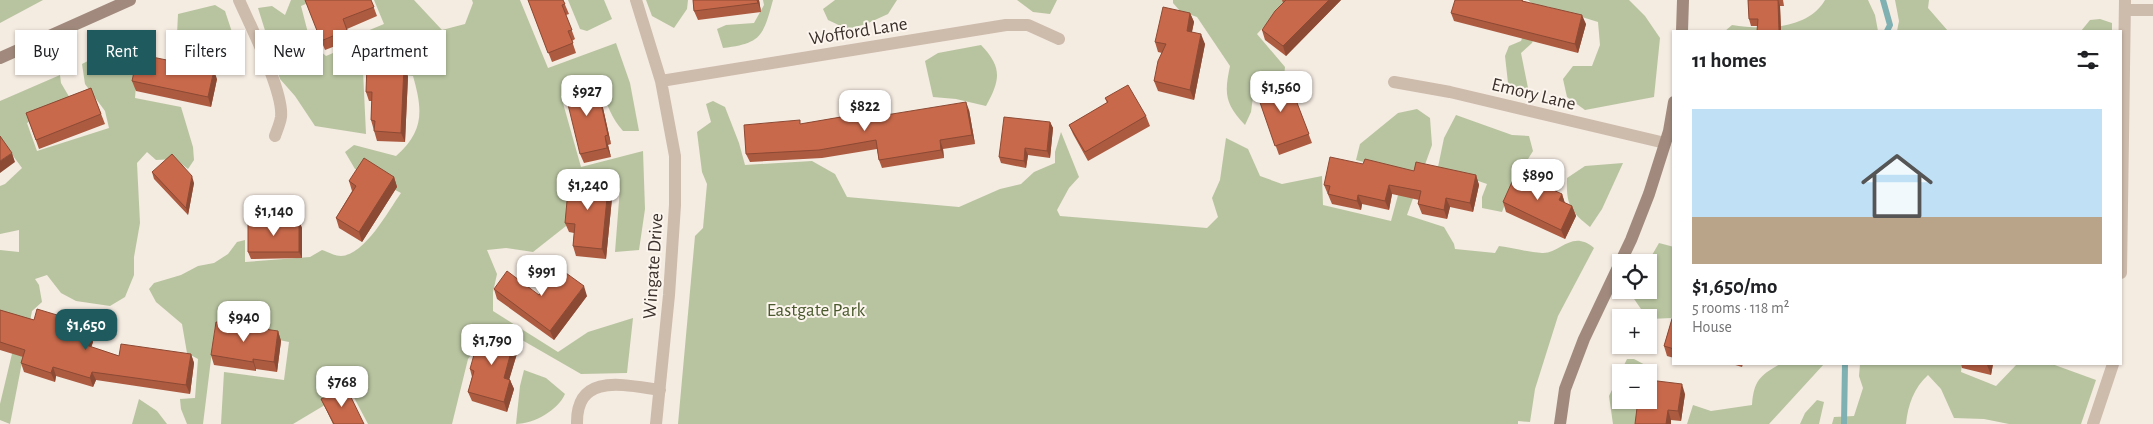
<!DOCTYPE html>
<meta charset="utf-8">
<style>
body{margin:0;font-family:"Alegreya Sans",sans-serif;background:#f6f6f6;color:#202124;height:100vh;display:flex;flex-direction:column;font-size:19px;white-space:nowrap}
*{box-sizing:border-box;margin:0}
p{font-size:16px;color:#757577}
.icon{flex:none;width:28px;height:28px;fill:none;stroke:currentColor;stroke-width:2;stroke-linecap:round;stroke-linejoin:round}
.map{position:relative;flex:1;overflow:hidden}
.details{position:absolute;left:1672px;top:30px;width:450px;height:335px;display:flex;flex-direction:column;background:#fff;border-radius:0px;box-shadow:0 1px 4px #0004}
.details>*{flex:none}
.top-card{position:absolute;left:15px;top:30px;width:475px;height:45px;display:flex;gap:10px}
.buttons{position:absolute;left:1612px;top:254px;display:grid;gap:10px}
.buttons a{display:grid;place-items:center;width:45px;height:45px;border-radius:0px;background:#fff;box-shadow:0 1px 4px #0004;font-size:25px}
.price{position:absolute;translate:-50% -42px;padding:0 11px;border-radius:10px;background:#fff;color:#222;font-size:16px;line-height:32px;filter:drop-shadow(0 1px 2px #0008)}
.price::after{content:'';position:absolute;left:50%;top:30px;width:15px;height:11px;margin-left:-8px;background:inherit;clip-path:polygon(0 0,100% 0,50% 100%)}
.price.selected{background:#1f5a5e;color:#fff}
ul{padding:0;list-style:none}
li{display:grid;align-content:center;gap:10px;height:265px;padding:0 20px}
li+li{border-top:1px solid #e0e0e0}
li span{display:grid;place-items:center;height:155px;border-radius:0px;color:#555}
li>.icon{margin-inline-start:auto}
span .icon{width:90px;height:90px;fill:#fffc;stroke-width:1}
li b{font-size:21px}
h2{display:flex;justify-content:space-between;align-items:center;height:60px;padding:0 20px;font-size:21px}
.chip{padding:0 18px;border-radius:0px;background:#fff;box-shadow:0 1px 4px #0004;font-size:18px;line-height:45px}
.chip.selected{background:#1f5a5e;color:#fff}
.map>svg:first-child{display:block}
.green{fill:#b8c4a0}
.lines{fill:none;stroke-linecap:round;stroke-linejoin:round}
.stream{stroke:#7fb0b2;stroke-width:6}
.street{stroke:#cdbbac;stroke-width:12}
.secondary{stroke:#a18a7d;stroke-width:12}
.wall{fill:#ac5a40}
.shaded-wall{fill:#8c4a34}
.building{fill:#c8694b;stroke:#8c4a34}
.labels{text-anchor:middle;stroke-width:4;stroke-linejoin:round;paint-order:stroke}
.street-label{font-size:19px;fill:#3b302b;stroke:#fbf5ee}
.park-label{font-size:19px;fill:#4a5a2e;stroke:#fbf5ee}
</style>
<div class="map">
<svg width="2153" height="424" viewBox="0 0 2153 424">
<rect width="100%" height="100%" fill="#f4ebe1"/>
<!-- green -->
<path class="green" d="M0,0H43L0,23Z
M291,0H315L301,6L308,33L277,43L268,40L258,8L272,6L285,15Z
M374,0H414L442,30L465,24L473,3L472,0H520L548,68L616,43L630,83L639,131H623C612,119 607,104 601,89L561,96L581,167L643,151L645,209L639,250L615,252L620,188L575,183L566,226L533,252L506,248L487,250L497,274L493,292V311L558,352L588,332L633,318L627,373L581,374L515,336L487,334L468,359L452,424H368L350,390L293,424H221L224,372L284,380L289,342L215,327L203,424H187L181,409L180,399L195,398L198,359L187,353L182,324L156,302L149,289L154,283L181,275L198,266L214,263L228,254L237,242L245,240V262L310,257L322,250C328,252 335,256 341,256C365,255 388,211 401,193L355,169L345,152L354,145L396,156C424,131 423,111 413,76L363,71L366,134L315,126L295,96L280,79L275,64L317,48L326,56L354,44L355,36L384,24Z
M568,0H604L612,19L587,31L580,29Z
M646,0H688L687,9L674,28L652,16Z
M763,0H773C763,36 762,43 723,48L717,29L726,25L754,23L764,5Z
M835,0H897L888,14L866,24L847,29L828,20L823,9Z
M1017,0H1057L1050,14L1033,12Z
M1173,0H1289L1257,34L1285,67L1284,78L1253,97L1251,112L1245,125C1225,104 1224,94 1230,66L1197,17L1180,11L1173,3Z
M1528,0H1629L1645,16L1660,38L1654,97L1585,110L1567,97L1563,79L1573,66H1592L1600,45L1598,22L1546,6L1532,43L1521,53L1528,88L1519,95L1508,83L1505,56L1509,46L1521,41L1534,5Z
M1825,0H1868L1875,15L1878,31H1725L1732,25C1762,30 1808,30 1825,0Z
M1895,0H1929L1928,8L1948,31H1897L1899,21Z
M215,5L225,11L233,35L236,59C206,74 203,72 176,54L178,14Z
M2100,19L2112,23V31H2081L2090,20Z
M136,36L139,48L135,98L181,107L193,147L194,160L188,169L175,159L156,160L147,152L137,163L140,223L134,257V275L125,297L110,306L76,301L61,293L47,275L35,279L39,285L42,302L32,311L10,424L0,420V404L21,316L0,312V250L19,252V230L0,234V186L5,184L22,168L0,138V101L60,75L61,83L71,100L27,123L37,151L109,128L105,111L85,84L82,64Z
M981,45C1003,68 1000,80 986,106L956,99L933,97L925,61L938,53Z
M713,101L725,107L739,143L745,165L812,161L835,174L847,197L959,207L1000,189L1021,184L1034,172L1055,163V152L1061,132L1079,177L1069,188L1057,210L1060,216L1207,228L1218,217L1212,198L1220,180L1226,138L1248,149L1260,176L1282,184L1322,176L1323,205L1391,221L1404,173L1356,160L1360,144L1398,113L1417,109L1430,118L1432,145L1407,215L1444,227L1454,244L1455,249L1495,253L1499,246C1513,248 1528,252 1542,253C1561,254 1571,229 1594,248L1558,316L1535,389L1530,422L1518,421V424H678L695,236L703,228L707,184L702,172L697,132L711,122L706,104Z
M1456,115L1512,135L1529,136L1533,151L1512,185L1502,212L1482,208V197L1487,184L1438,167L1444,138Z
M1623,163L1602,209L1590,227C1570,211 1566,205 1567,178L1585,166Z
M1659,243L1674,247V315L1671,318L1651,319L1643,312L1630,293L1632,290H1649L1648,262Z
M1627,359H1634L1649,367L1652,378L1649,381V372H1621V400H1640L1636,424H1613L1609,396Z
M1780,364H1824L1769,424H1687L1693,405L1711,411L1752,405C1754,381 1759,376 1780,364Z
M1860,364H1962L1961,372L1996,386L2017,364H2052L2096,380L2081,424H2009L1984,419L1954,418L1941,389L1928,375C1914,388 1908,404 1906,424H1832L1834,417L1854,416L1863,388L1859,376Z
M524,370L546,378L565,394C558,410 534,424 516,424L520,386Z
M139,399L157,411L167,424H132Z
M1817,400L1824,402L1819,424H1800L1805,413Z"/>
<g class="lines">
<!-- stream -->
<path class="stream" d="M1883,0L1890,25L1887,31
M1844,424L1845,364"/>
<!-- street -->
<path class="street" d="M239,0C250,25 284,92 281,117C280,124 277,130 275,136
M636,0L661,81L675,156V205L669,295L656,424
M2125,10H2153
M661,81L1006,25H1028L1059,39
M1394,82L1450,92L1665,143
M2121,273L2125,0
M577,424C576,372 624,385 660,390
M2093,424L2113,364"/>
<!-- secondary -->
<path class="secondary" d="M1682,31L1683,0
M0,58L130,0
M1560,424L1565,389L1584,339L1631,240L1649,194L1669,131L1674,102"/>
</g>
<!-- wall -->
<path class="wall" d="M305,0H371L377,16L347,29L351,40L325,50Z
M528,0H563L569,14L566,15L575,39L572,41L576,53L552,62Z
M693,0H759L761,12L698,20L694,11Z
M1282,0H1341L1286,56L1265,40L1262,30L1283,3Z
M1523,0V1L1586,24L1578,53L1454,21L1451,13Z
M1748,0H1783L1784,6H1780L1781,31H1757L1758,26H1751L1749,19Z
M1190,13L1194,22L1192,32L1205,44L1194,100L1158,91L1154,81L1162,53L1158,52L1155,42Z
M408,76L405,142L377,141L371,120L372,101H369L366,92Z
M217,79L211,107L136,91L132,81Z
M91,88L105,124L39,149L26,113Z
M1255,88L1289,97L1294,95L1312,143L1279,155Z
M599,90L611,144L608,145L611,157L584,163L580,154Z
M1105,98L1146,116L1150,126L1088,161L1073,134L1069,125L1107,103Z
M969,110L975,144L943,149L944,158L882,168L879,160L877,149L822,158L750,162L746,154L801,124L841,117L869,111L887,115Z
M1050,122L1053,128L1050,158L1028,155L1026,168L1001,163L999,157Z
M1414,171L1476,175L1479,185L1473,212L1450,207L1447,219L1422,214L1418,204L1419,200L1392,194L1389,210L1362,204L1361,210L1332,204L1324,185Z
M152,172L194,183L188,215L154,179Z
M394,177L397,187L362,242L339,228L336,218L352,191L349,181Z
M609,178L613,188L606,259L576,256L573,246L574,233L569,232L565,223Z
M1562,194L1565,203L1572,206L1576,216L1565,239L1506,212L1503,202Z
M299,221L302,228V258L251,259L248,252Z
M494,289L539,295L587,296L554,340L497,299Z
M0,310L34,320L70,327L90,333L93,342L91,347L119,356L191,354L194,363L190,394L96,380L93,387L56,376L55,382L24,372L21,363L23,357L0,350Z
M1674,312V358L1667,356L1664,346Z
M278,331L281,341L277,372L256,369V371L214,365L211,355Z
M519,347L509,379L510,380L514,389L507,412L472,401L468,392L472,377L470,369L480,352Z
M1732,364H1743L1742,367Z
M1961,364H1993L1991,375L1962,368Z
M1685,394L1681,421L1671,420V424H1635Z
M321,399L364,424H333Z"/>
<!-- shaded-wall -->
<path class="shaded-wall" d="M757,0H759L761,12Z
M1329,0H1341L1286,56L1283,46Z
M1778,0L1780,6L1781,31H1779Z
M1190,13L1194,22L1190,40L1187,31Z
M1582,15L1586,24L1578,53L1575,44Z
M1201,34L1205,44L1194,100L1190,90Z
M404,66L408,76L405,142L401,133Z
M214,70L217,79L211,107L208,97Z
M596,81L599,90L611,144L608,135Z
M966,102L969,110L975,144L972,135Z
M1050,122L1053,128L1050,158L1047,151Z
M605,136L608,145L611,157L607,148Z
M940,140L943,149L944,158L941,150Z
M1025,148L1028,155L1026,168L1024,161Z
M12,153L15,162L0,173V161Z
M1476,175L1479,185L1473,212L1470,203Z
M192,176L194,183L188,215L186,208Z
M394,177L397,187L362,242L359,232Z
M609,178L613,188L606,259L602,249Z
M1389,185L1392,194L1389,210L1385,201Z
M1562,194L1565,204L1559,200Z
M1358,195L1362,204L1361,210L1357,201Z
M1446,198L1450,207L1447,219L1444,210Z
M1572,206L1576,216L1565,239L1561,230Z
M299,221L302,228V258L299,252Z
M584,286L587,296L554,340L550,331Z
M67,318L70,327L65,325Z
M278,331L281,341L277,372L274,362Z
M90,333L93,342L89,354L86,345Z
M515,337L519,347L507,387L504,378Z
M191,354L194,363L190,394L186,385Z
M253,359L256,369V371L253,362Z
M1988,364H1993L1991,375L1987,365Z
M53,367L56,376L55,382L51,373Z
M92,372L96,380L93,387L90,378Z
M510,380L514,389L507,412L504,402Z
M1682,384L1685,394L1681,421L1678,411Z
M1668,410L1671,420V424H1666Z"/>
<!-- building -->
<path class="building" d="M305,0H371L374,7L343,19L347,30L321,41Z
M528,0H563L565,4L562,5L572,30L568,31L573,43L548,53Z
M693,0H757L758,3L694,11Z
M1286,0H1329L1283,46L1262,30L1275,11Z
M1455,0H1522V1L1582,15L1575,44L1451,13Z
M1748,0H1778L1779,31H1757L1758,19H1749Z
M1163,7L1190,13L1187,31L1201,34L1190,90L1154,81L1158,61L1166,44L1155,42Z
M138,54L214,70L208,97L132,81Z
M367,64L404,66L401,133L374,131L375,121L371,120L372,92H366Z
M1282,78L1289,97L1294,95L1309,134L1275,146L1255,88Z
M596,81L608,135L605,136L607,148L580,154L564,88Z
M1128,85L1146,116L1085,152L1069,125L1108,102L1105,98Z
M91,88L101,114L36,140L26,113Z
M966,102L972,135L940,140L941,150L879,160L876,140L819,150L746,154L744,125L800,120V124L841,117L840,112L868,108V111L884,109L886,115Z
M1004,117L1050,122L1047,151L1025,148L1024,161L999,157Z
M0,136L12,153L0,161Z
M172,154L192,176L186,208L152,172Z
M1330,157L1363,164L1365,159L1414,171L1416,162L1476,175L1470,203L1446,198L1444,210L1418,204L1421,191L1389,185L1385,201L1358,195L1357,201L1328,194L1330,186L1324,185Z
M364,158L394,177L359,232L336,218L356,186L349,181Z
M1516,173L1562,194L1559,200L1572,206L1561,230L1503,202Z
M580,175L609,178L602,249L573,246L575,224L565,223L568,190L580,183Z
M299,221V252H248V223Z
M559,268L584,286L550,331L494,289L507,271L539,295Z
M37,309L67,318L65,325L90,333L86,345L119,356L121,344L191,354L186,385L92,372L90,378L53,367L51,373L21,363L25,350L0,342V310L34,320Z
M1674,312V349L1664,346Z
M216,322L278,331L274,362L253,359V362L211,355Z
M487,329L515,337L504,378L510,380L504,402L468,392L474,371L470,369L475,351L480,352Z
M1649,380L1682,384L1678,411L1668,410L1666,424H1635L1638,400H1649Z
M346,387L364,424H334L321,399Z"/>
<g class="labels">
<!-- street labels -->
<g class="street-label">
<text transform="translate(858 30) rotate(-9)" y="7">Wofford Lane</text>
<text transform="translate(1534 93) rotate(14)" y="7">Emory Lane</text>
<text transform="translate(652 266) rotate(-86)" y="7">Wingate Drive</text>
</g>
<!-- park labels -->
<g class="park-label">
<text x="816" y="316">Eastgate Park</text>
</g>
</g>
</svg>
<div class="buttons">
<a><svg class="icon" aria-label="locate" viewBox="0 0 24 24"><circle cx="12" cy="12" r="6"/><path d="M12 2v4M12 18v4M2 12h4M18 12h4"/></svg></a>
<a>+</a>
<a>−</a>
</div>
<b class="price" style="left:1281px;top:113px">$1,560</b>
<b class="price" style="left:587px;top:117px">$927</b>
<b class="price" style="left:865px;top:132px">$822</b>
<b class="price" style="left:1538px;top:201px">$890</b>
<b class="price" style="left:588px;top:211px">$1,240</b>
<b class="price" style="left:274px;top:237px">$1,140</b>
<b class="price" style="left:542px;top:297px">$991</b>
<b class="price" style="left:244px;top:343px">$940</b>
<b class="price selected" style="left:86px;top:351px">$1,650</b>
<b class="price" style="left:492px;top:366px">$1,790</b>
<b class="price" style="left:342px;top:408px">$768</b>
<div class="top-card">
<a class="chip">Buy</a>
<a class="chip selected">Rent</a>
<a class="chip">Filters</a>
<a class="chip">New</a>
<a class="chip">Apartment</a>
</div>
<section class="details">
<h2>11 homes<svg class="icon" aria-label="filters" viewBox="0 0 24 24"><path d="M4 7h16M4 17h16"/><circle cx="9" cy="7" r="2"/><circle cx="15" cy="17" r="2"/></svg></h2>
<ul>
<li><span style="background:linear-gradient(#bfe0f5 70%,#b9a48a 0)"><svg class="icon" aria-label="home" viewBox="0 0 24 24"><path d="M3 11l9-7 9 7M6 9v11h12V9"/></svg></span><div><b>$1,650/mo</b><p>5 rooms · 118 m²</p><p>House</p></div></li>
</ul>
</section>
</div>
